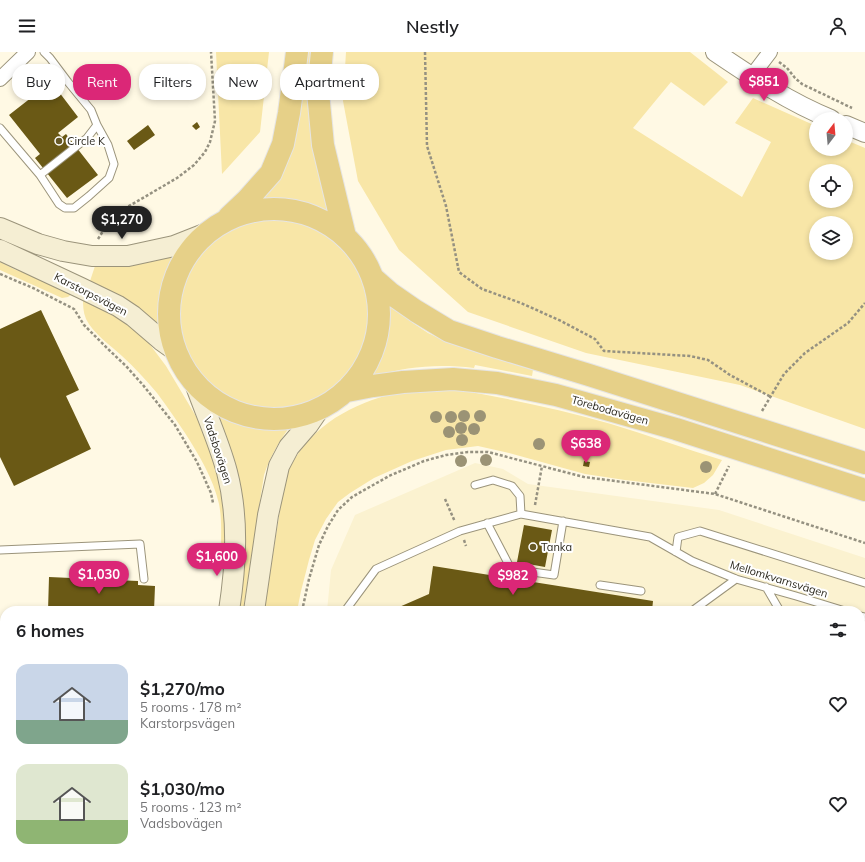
<!DOCTYPE html>
<meta charset="utf-8">
<style>
body{margin:0;font-family:Mulish,sans-serif;background:#f6f6f6;color:#202124;height:100vh;display:flex;flex-direction:column;font-size:15px;white-space:nowrap}
*{box-sizing:border-box;margin:0}
p{font-size:13px;color:#757577}
.icon{flex:none;width:22px;height:22px;fill:none;stroke:currentColor;stroke-width:2;stroke-linecap:round;stroke-linejoin:round}
.map{position:relative;flex:1;overflow:hidden}
.side{position:absolute;left:0px;top:554px;width:865px;height:256px;display:flex;flex-direction:column;background:#fff;border-radius:16px 16px 0 0;box-shadow:0 2px 6px #0003}
.side>*{flex:none}
.banner{position:absolute;left:12px;top:12px;width:400px;height:36px;display:flex;gap:8px}
.needle{width:26px;rotate:16deg}
.controls{position:absolute;left:809px;top:60px;display:grid;gap:8px}
.controls a{display:grid;place-items:center;width:44px;height:44px;border-radius:50%;background:#fff;box-shadow:0 2px 6px #0003;font-size:20px}
.price{position:absolute;translate:-50% -34px;padding:0 9px;border-radius:14px;background:#db2777;color:#fff;font-size:13px;line-height:26px;filter:drop-shadow(0 1px 2px #0008)}
.price::after{content:'';position:absolute;left:50%;top:24px;width:12px;height:9px;margin-left:-6px;background:inherit;clip-path:polygon(0 0,100% 0,50% 100%)}
.price.on{background:#222;color:#fff}
ul{padding:0;list-style:none}
li{display:flex;align-items:center;gap:12px;height:100px;padding:0 16px}
li span{display:grid;place-items:center;flex:none;width:112px;height:80px;border-radius:12px;color:#555}
li>.icon{margin-inline-start:auto}
span .icon{width:48px;height:48px;fill:#fffc;stroke-width:1}
li b{font-size:17px}
h2{display:flex;justify-content:space-between;align-items:center;height:48px;padding:0 16px;font-size:17px}
.tag{padding:0 14px;border-radius:16px;background:#fff;box-shadow:0 2px 6px #0003;font-size:14px;line-height:36px}
.tag.on{background:#db2777;color:#fff}
header{display:flex;justify-content:space-between;align-items:center;height:52px;padding:0 16px;background:#fff;font-size:18px;font-weight:600}
.map>svg:first-child{display:block}
.built{fill:#fbf2d0}
.green{fill:#f8e6a7;fill-rule:evenodd}
.water{fill:#c4ac59}
.building{fill:#6a5915}
.lines{fill:none;stroke-linecap:round;stroke-linejoin:round}
.service-casing{stroke:#9b947b;stroke-width:9}
.minor-casing{stroke:#9b947b;stroke-width:16}
.tertiary-casing{stroke:#9b947b;stroke-width:20}
.secondary-casing{stroke:#9b947b;stroke-width:22}
.trunk-casing{stroke:#e6e5e4;stroke-width:24}
.path{stroke:#959181;stroke-width:2.5;stroke-dasharray:3 2;stroke-linecap:butt}
.service{stroke:#fff;stroke-width:7}
.minor{stroke:#fff;stroke-width:14}
.tertiary{stroke:#fff;stroke-width:18}
.secondary{stroke:#f5eed3;stroke-width:20}
.trunk{stroke:#e6d088;stroke-width:22}
.tree{fill:#9b9375}
.poi-dot{fill:#665825;stroke:#fff;stroke-width:1.5}
.labels{text-anchor:middle;stroke-width:4;stroke-linejoin:round;paint-order:stroke}
.poi-label{font-size:11px;fill:#2b281e;stroke:#fff;text-anchor:start}
.street-label{font-size:11px;fill:#2b281e;stroke:#fff}
</style>
<header><svg class="icon" aria-label="menu" viewBox="0 0 24 24"><path d="M4 6h16M4 12h16M4 18h16"/></svg>Nestly<svg class="icon" aria-label="person" viewBox="0 0 24 24"><circle cx="12" cy="8" r="4"/><path d="M4 21q1-7 8-7t8 7"/></svg></header>
<div class="map">
<svg width="865" height="810" viewBox="0 0 865 810">
<rect width="100%" height="100%" fill="#fff9e4"/>
<!-- built -->
<path class="built" d="M475,411L503,417L528,432L719,458L865,506V706L860,704V559H327L331,518L355,463Z
M289,805H683L682,810H288Z"/>
<!-- green -->
<path class="green" d="M216,0H269L260,80L222,122Z
M307,0H312L333,165C318,158 302,151 286,150C279,149 273,150 267,150L265,144C279,127 286,117 293,97Z
M346,0H690L728,30L704,54L671,30L633,76L742,145L771,90L735,71L753,46L816,74V97H846V88L865,96V377L740,333L586,301L468,260L399,198L358,129L343,49ZM816,119H846V149H816ZM816,171H846V201H816Z
M179 261a96 96 0 1 1 192 0a96 96 0 1 1-192 0Z
M174,200L178,205C167,226 161,249 164,273L159,276L89,232L96,211Z
M0,210L16,218L36,224L73,241L68,245L62,246L0,218Z
M83,246L118,264L145,286L166,314L197,366L212,400L220,428L225,468L226,498H221C221,483 222,467 219,452C213,426 199,403 185,381C176,368 167,354 157,341C146,328 134,315 122,304C110,293 93,281 86,267C83,260 83,253 83,246Z
M391,250L413,271L428,281L445,289L471,298L533,318L532,324L475,313L474,316C438,312 408,314 373,325L369,321C381,298 386,279 386,253Z
M453,337C506,346 559,357 611,372C648,383 685,397 722,408L713,423L704,431L693,436L625,428L585,422L509,401L478,394L446,398L412,409L374,426L350,441L338,450L326,467L315,488L309,508L301,539L297,559H264L284,433C286,428 287,421 289,416C291,412 294,409 296,405C318,369 362,347 403,340C419,338 436,338 453,337Z
M216,356C239,369 259,372 285,372L289,376C278,391 270,405 264,423L243,559H237L212,359Z
M0,625H5V805H170L169,810H0Z
M860,704L865,706V767L860,765Z
M226,805H258L257,810H226Z
M683,805H728L726,810H682Z"/>
<!-- water -->
<path class="water" d="M860,765L865,767V810H726L728,805H860Z"/>
<!-- building -->
<path class="building" d="M41,38L49,47L59,40L78,65L58,81L62,85L66,82L98,123L67,146L35,106L40,102L9,63Z
M197,70L200,75L196,78L192,74Z
M148,73L155,83L134,98L127,89Z
M41,258L79,338L66,344L91,397L14,434L0,405V277Z
M584,409L590,410L589,415L583,414Z
M524,473L552,478L545,515L517,510Z
M433,514L653,549L652,559H390L429,542Z
M49,525L138,529V533L155,534L154,559H48Z
M21,805H42L41,810H20Z
M56,805H72L71,810H55Z
M464,805H540L539,810H463Z"/>
<g class="lines">
<defs>
<path id="service" d="M0,76L40,123L87,86L97,73L91,58L68,30L50,6L44,0
M40,123L59,152L65,156H74L89,144L109,126L114,112L108,93L97,73
M475,433L493,428L512,434L520,444L521,462
M487,471L511,517L554,523L563,469
M0,498L140,492L144,527
M676,500L678,485L700,479L865,531
M600,533L641,539
M766,535L780,559
M345,559L376,517L460,479L521,462L650,485L692,509L736,527L796,544L845,559
M692,559L736,527
M860,564L865,565
M860,615L865,602
M0,667L1,639
M860,683L865,685
M107,810L108,805
M298,810L299,805
M447,810L448,805
M562,810L563,805"/>
<path id="minor" d="M751,25L770,0
M0,27L28,0
M0,639H5"/>
<path id="tertiary" d="M715,0C752,25 789,50 831,67
M846,73L865,81"/>
<path id="secondary" d="M0,176L38,192L63,199L92,204H128L174,194L207,181
M0,198L81,236L118,254L133,264L161,288L175,298
M196,334C206,362 219,390 227,420C239,466 236,513 229,559
M254,559L268,463L279,414L289,395L308,373L319,357
M210,810L211,805"/>
<path id="trunk" d="M322,0L318,40L323,93L345,184
M169 262a105 105 0 1 1 210 0a105 105 0 1 1-210 0Z
M229,165L247,148L271,121L283,92L289,61L297,0
M374,227L390,241L416,259L449,279L497,295L589,323L865,411
M347,339L373,334L403,330L453,327L497,331L556,343L676,377L865,438"/>
</defs>
<!-- service casing -->
<use href="#service" class="service-casing"/>
<!-- minor casing -->
<use href="#minor" class="minor-casing"/>
<!-- tertiary casing -->
<use href="#tertiary" class="tertiary-casing"/>
<!-- secondary casing -->
<use href="#secondary" class="secondary-casing"/>
<!-- trunk casing -->
<use href="#trunk" class="trunk-casing"/>
<!-- path -->
<path class="path" d="M425,0L427,94L446,154L459,220L482,237L521,251L561,269L595,287L604,299L690,304L708,308L730,323L771,345
M779,10L787,16L795,26L802,32L852,56
M98,187L105,176L124,157L177,126L194,113L205,100L210,90L215,69L211,0
M0,222L33,236L74,257L84,273L108,297L126,314L143,333L175,373L197,410L211,441L213,451
M762,359L784,322L805,301L848,271L865,251
M715,442L729,414
M445,447L455,470
M535,453L542,414
M464,488L466,494
M302,559L309,527L319,493L328,474L338,458L352,445L389,424L424,409L446,403L468,400H488L584,425L715,442L865,491
M860,718L865,720
M180,810L181,805
M262,810L263,805
M695,810L696,805"/>
<!-- service -->
<use href="#service" class="service"/>
<!-- minor -->
<use href="#minor" class="minor"/>
<!-- tertiary -->
<use href="#tertiary" class="tertiary"/>
<!-- secondary -->
<use href="#secondary" class="secondary"/>
<!-- trunk -->
<use href="#trunk" class="trunk"/>
</g>
<!-- trees -->
<g class="tree">
<circle cx="464" cy="364" r="6"/>
<circle cx="480" cy="364" r="6"/>
<circle cx="436" cy="365" r="6"/>
<circle cx="451" cy="365" r="6"/>
<circle cx="461" cy="376" r="6"/>
<circle cx="474" cy="377" r="6"/>
<circle cx="449" cy="380" r="6"/>
<circle cx="462" cy="388" r="6"/>
<circle cx="587" cy="389" r="6"/>
<circle cx="539" cy="392" r="6"/>
<circle cx="486" cy="408" r="6"/>
<circle cx="461" cy="409" r="6"/>
<circle cx="706" cy="415" r="6"/>
</g>
<!-- markers -->
<g class="poi-dot">
<circle cx="59" cy="89" r="4"/>
<circle cx="533" cy="495" r="4"/>
</g>
<g class="labels">
<!-- poi labels -->
<g class="poi-label">
<text x="67" y="93">Circle K</text>
<text x="541" y="499">Tanka</text>
</g>
<!-- street labels -->
<g class="street-label">
<text transform="translate(91 242) rotate(27)" y="4">Karstorpsvägen</text>
<text transform="translate(610 358) rotate(16)" y="4">Törebodavägen</text>
<text transform="translate(218 398) rotate(72)" y="4">Vadsbovägen</text>
<text transform="translate(779 527) rotate(17)" y="4">Mellomkvarnsvägen</text>
</g>
</g>
</svg>
<div class="controls">
<a><svg class="needle" viewBox="-14 -14 28 28"><path d="M0-13l5 13h-10z" fill="#e53935"/><path d="M0 13l5-13h-10z" fill="#757577"/></svg></a>
<a><svg class="icon" aria-label="locate" viewBox="0 0 24 24"><circle cx="12" cy="12" r="6"/><path d="M12 2v4M12 18v4M2 12h4M18 12h4"/></svg></a>
<a><svg class="icon" aria-label="layers" viewBox="0 0 24 24"><path d="M12 4l9 5-9 5-9-5zM3 14l9 5 9-5"/></svg></a>
</div>
<b class="price" style="left:764px;top:50px">$851</b>
<b class="price on" style="left:122px;top:188px">$1,270</b>
<b class="price" style="left:586px;top:412px">$638</b>
<b class="price" style="left:217px;top:525px">$1,600</b>
<b class="price" style="left:99px;top:543px">$1,030</b>
<b class="price" style="left:513px;top:544px">$982</b>
<div class="banner">
<a class="tag">Buy</a>
<a class="tag on">Rent</a>
<a class="tag">Filters</a>
<a class="tag">New</a>
<a class="tag">Apartment</a>
</div>
<section class="side">
<h2>6 homes<svg class="icon" aria-label="filters" viewBox="0 0 24 24"><path d="M4 7h16M4 17h16"/><circle cx="9" cy="7" r="2"/><circle cx="15" cy="17" r="2"/></svg></h2>
<ul>
<li><span style="background:linear-gradient(#c9d6e8 70%,#7fa58c 0)"><svg class="icon" aria-label="home" viewBox="0 0 24 24"><path d="M3 11l9-7 9 7M6 9v11h12V9"/></svg></span><div><b>$1,270/mo</b><p>5 rooms · 178 m²</p><p>Karstorpsvägen</p></div><svg class="icon" aria-label="heart" viewBox="0 0 24 24"><path d="M12 20l-8-8c-3-5 5-10 8-4 3-6 11-1 8 4z"/></svg></li>
<li><span style="background:linear-gradient(#dfe7d0 70%,#8fb573 0)"><svg class="icon" aria-label="home" viewBox="0 0 24 24"><path d="M3 11l9-7 9 7M6 9v11h12V9"/></svg></span><div><b>$1,030/mo</b><p>5 rooms · 123 m²</p><p>Vadsbovägen</p></div><svg class="icon" aria-label="heart" viewBox="0 0 24 24"><path d="M12 20l-8-8c-3-5 5-10 8-4 3-6 11-1 8 4z"/></svg></li>
</ul>
</section>
</div>
